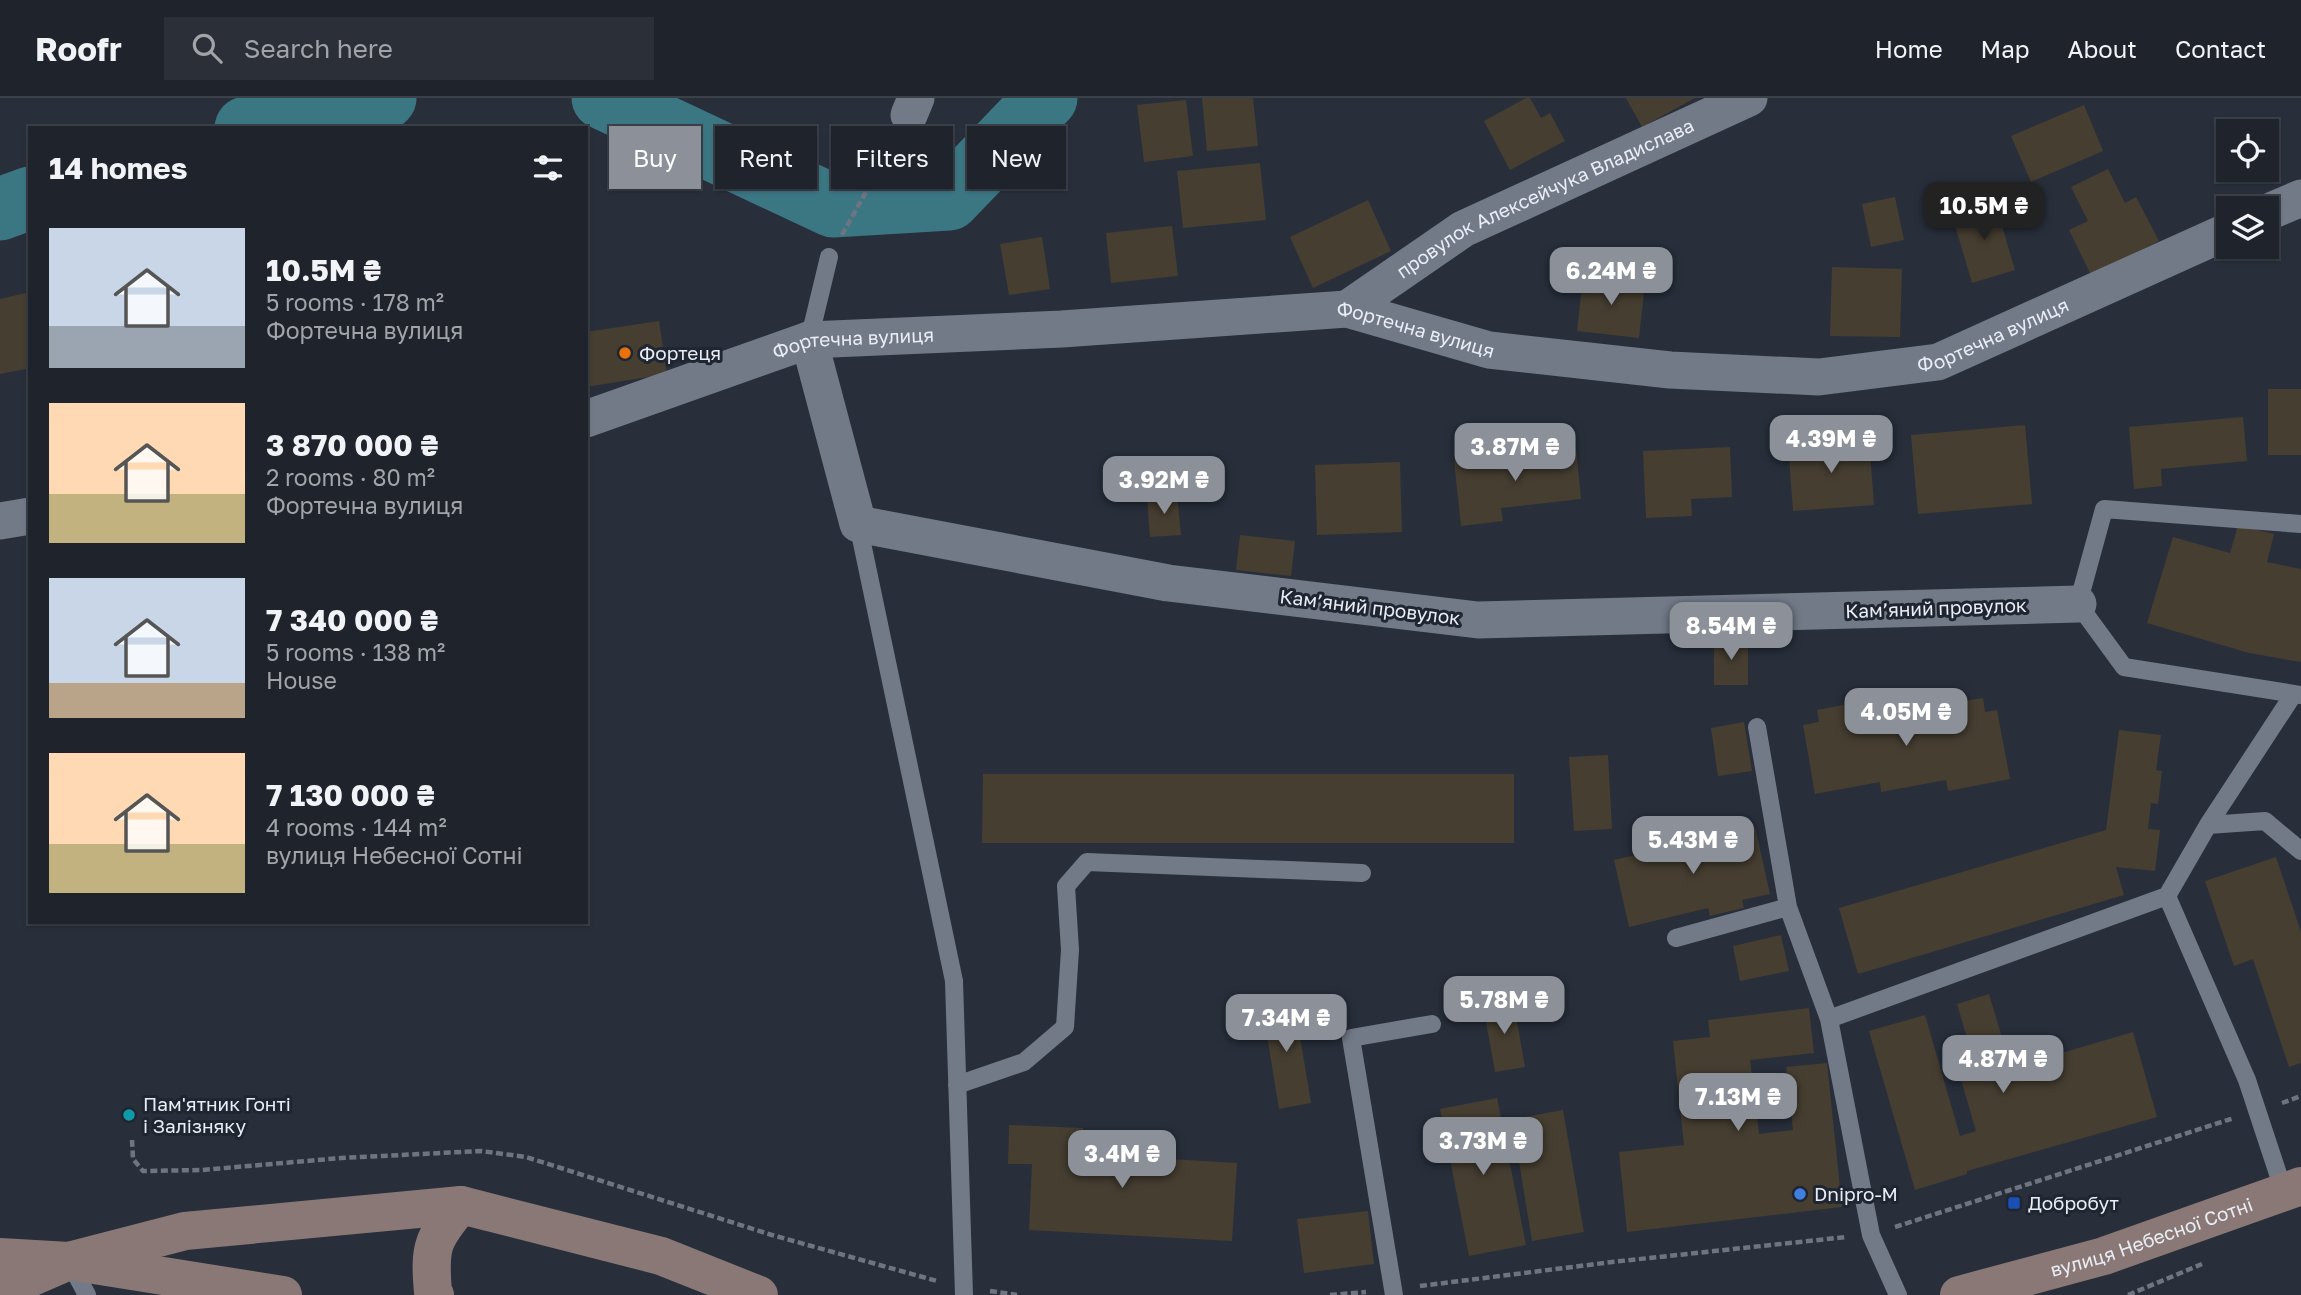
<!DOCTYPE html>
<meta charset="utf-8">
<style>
body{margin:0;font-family:"Golos Text",sans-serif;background:#2b2f38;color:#f1f3f6;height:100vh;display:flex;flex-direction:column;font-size:26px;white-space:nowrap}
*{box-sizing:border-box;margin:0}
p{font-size:23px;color:#a1a4a9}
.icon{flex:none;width:38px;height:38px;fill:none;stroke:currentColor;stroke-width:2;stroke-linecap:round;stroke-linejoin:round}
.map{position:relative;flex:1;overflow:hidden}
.sheet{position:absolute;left:28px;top:28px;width:560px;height:798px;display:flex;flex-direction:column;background:#1e232c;border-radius:0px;box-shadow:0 2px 5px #0004,0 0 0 2px #3c4048}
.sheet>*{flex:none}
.hud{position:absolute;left:609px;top:28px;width:665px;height:63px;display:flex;gap:14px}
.buttons{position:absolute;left:2216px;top:21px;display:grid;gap:14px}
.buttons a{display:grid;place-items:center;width:63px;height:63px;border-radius:0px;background:#1e232c;box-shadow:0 2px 5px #0004,0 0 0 2px #3c4048;font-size:35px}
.price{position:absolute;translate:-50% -60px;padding:0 16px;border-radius:14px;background:#8c9099;color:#fff;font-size:23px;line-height:46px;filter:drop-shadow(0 2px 4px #0008)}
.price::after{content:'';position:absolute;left:50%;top:42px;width:21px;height:16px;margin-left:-10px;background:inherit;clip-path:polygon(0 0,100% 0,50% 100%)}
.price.selected{background:#222;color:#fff}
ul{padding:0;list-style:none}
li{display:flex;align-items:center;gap:21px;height:175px;padding:0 21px}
li span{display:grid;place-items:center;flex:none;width:196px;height:140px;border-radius:0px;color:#555}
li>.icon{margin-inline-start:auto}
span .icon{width:84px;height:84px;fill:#fffc;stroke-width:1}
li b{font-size:30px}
h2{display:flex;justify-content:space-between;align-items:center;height:84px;padding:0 21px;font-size:30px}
.chip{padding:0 24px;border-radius:0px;background:#1e232c;box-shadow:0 2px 5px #0004,0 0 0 2px #3c4048;font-size:24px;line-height:63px}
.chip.selected{background:#8c9099;color:#fff}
header{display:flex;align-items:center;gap:42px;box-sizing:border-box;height:98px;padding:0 35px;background:#1e232c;border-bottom:2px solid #3c4048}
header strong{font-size:33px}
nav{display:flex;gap:38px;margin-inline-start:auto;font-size:24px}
.search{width:490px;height:63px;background:#2b2f38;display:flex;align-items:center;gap:18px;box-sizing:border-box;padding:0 24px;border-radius:0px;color:#a1a4a9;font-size:26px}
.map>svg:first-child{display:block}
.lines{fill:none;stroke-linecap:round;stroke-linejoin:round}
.river{stroke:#3b7683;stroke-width:63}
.building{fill:#463e31}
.path{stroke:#6f7580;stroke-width:4.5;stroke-dasharray:7 3.5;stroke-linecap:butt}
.service{stroke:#727a88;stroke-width:18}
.minor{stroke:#727a88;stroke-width:37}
.secondary{stroke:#8a7876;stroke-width:38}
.food-dot{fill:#e8710a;stroke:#1f2531;stroke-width:2.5}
.culture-dot{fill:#0f9aa8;stroke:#1f2531;stroke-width:2.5}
.shop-dot{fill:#3f7fe0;stroke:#1f2531;stroke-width:2.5}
.transit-dot{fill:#1a4fb4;stroke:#1f2531;stroke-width:2.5}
.labels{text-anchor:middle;stroke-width:6;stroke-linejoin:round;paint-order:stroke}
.street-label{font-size:19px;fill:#e9edf5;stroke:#1f2531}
.poi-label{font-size:19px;fill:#e9edf5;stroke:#1f2531;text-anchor:start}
</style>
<header>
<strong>Roofr</strong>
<div class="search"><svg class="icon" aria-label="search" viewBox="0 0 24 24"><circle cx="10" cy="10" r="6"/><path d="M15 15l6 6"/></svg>Search here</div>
<nav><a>Home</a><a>Map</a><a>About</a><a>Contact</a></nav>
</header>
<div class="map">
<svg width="2301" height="1197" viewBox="0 0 2301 1197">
<rect width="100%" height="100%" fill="#282f3b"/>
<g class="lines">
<!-- river -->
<path class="river" d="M603,0L833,108L949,101L1046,0
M246,30L385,0
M0,111L30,100"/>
</g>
<!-- building -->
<path class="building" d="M1202,0H1253L1258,48L1207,53Z
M1526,0H1530L1541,20L1550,15L1565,43L1510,72L1484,23Z
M1626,0H1695L1642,29Z
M1186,2L1193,58L1144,64L1137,7Z
M2084,7L2103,53L2031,84L2011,38Z
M1260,65L1266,122L1183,130L1177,73Z
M2108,71L2125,105L2136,99L2159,143L2091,177L2069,132L2088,123L2071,89Z
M1895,99L1904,142L1871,149L1862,106Z
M1368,102L1391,153L1313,190L1290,139Z
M1995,104L2015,172L1972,185L1952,117Z
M1172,128L1178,178L1111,185L1106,135Z
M1042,139L1050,191L1009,197L1000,146Z
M1832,169L1902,171L1900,239L1830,238Z
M1583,178L1645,185L1639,240L1577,233Z
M30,194V270L0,276V201Z
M659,223L667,276L586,289V234Z
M2268,291H2301V357H2268Z
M2243,319L2247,363L2161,371L2162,388L2134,391L2129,329Z
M2025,327L2032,406L1918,416L1911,337Z
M1869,340L1874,407L1793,413L1788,346Z
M1730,349L1732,399L1691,401L1692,418L1646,420L1643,353Z
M1576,350L1581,401L1501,410L1503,423L1461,428L1454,363Z
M1400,364L1402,434L1317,437L1315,367Z
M1177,397L1181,437L1150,439L1147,399Z
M2238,427L2274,436L2267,464L2301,471V564L2249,555L2147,525L2173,439L2230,455Z
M1240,437L1295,443L1291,478L1236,472Z
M1714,541H1748V587H1714Z
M1983,600L1985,614L1997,612L2010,681L1948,693L1946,682L1881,694L1880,684L1815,696L1803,627L1819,624L1817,612L1854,605L1856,617L1868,616L1869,625L1884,623L1882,609L1918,602L1920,616L1934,614L1935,623L1948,621L1945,606Z
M1744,624L1752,673L1718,678L1711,630Z
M2119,632L2161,637L2156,672L2162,673L2158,706L2151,705L2148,731L2160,732L2155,773L2116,769L2124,797L1858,876L1839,810L2106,732Z
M1608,657L1612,731L1574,733L1569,659Z
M983,676H1514V745H982Z
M1724,726L1726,736L1755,729L1770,796L1742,802L1744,810L1710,818L1708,810L1629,829L1614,762L1693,744L1690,735Z
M2276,759L2301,834V965L2289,969L2253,861L2234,868L2205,783Z
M1781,837L1789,873L1740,883L1733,848Z
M1989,896L2011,970L2133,934L2157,1019L1967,1073V1076L1915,1092L1869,933L1925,917L1960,1038L1976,1033L1957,968L1974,963L1957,906Z
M1513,901L1525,969L1495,974L1483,907Z
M1294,902L1311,1005L1279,1011L1262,907Z
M1809,910L1814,955L1750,962L1759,1036L1793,1032L1786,969L1827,965L1842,1109L1627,1134L1619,1054L1684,1047L1673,943L1710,939L1708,922Z
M1497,1000L1526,1147L1469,1158L1440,1011Z
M1563,1012L1584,1134L1532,1143L1512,1021Z
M1009,1027L1083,1030V1056L1237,1065L1232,1143L1029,1132L1032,1066H1008Z
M1368,1113L1374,1166L1304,1175L1297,1121Z"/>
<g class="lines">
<!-- path -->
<path class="path" d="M842,137L892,47
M2282,1005L2301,998
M132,1042L133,1061L143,1073L202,1072L341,1060L481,1053L526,1059L772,1137L937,1183
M1895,1129L2234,1020
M1420,1188L1612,1164L1846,1139
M990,1193L1017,1197
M1330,1197L1366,1194
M2128,1197L2202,1166"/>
<!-- service -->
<path class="service" d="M809,242L829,159
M858,426L954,883L964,1197
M2301,426L2104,411L2078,506L2124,569L2301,597
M1757,629L1788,809L1829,921L1871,1137L1898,1197
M2208,727L2265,723L2301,753
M2167,798L2208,727L2293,597
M1676,840L1788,809
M1829,921L2167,798L2247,982L2284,1094
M957,987L1024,964L1065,929L1070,852L1066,788L1087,764L1362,775
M69,1163L87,1197
M1394,1197L1351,940L1432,926"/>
<!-- minor -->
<g class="minor">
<path d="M909,17L916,0"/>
<path d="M2266,115L2301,100"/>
<path id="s1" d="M1347,211L1463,131L1749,0"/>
<path d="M809,242L858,426L1168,485L1478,522L2078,506"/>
<path id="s2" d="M586,321L809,242L1062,231L1347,211L1489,252L1670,272L1819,279L1938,264L2228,133"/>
<path d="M0,423L30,418"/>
</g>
<!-- secondary -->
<g class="secondary">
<path d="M0,1159L69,1163L283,1197"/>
<path d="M0,1193L69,1163L185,1133L461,1107L661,1158L759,1197"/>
<path d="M435,1197L433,1194C429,1149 432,1141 461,1107"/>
<path id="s3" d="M1959,1197L2104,1158L2301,1088"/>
</g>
</g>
<!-- markers -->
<circle class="food-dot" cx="625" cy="255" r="7"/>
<circle class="culture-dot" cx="129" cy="1017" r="7"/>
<circle class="shop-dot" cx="1800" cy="1096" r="7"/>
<rect class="transit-dot" x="2007" y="1098" width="14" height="14" rx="3.5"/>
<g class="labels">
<!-- street labels -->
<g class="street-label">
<text dy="7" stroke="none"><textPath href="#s1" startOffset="228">провулок Алексейчука Владислава</textPath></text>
<text dy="7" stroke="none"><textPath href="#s2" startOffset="847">Фортечна вулиця</textPath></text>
<text dy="7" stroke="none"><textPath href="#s2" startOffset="1435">Фортечна вулиця</textPath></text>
<text dy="7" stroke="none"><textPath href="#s2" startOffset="280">Фортечна вулиця</textPath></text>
<text transform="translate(1370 509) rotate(7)" y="7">Камʼяний провулок</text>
<text transform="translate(1936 510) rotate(-2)" y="7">Камʼяний провулок</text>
<text dy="7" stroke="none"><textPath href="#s3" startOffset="201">вулиця Небесної Сотні</textPath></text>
</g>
<!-- poi labels -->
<g class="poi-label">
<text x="639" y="262">Фортеця</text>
<text x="143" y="1013">Пам'ятник Гонті<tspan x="143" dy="22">і Залізняку</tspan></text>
<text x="1814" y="1103">Dnipro-M</text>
<text x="2028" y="1112">Добробут</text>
</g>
</g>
</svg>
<div class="buttons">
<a><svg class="icon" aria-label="locate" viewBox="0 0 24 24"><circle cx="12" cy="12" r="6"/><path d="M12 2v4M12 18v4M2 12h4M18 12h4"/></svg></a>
<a><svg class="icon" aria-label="layers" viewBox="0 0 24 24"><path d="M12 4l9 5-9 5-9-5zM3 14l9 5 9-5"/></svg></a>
</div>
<b class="price selected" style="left:1984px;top:144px">10.5M ₴</b>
<b class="price" style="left:1611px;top:209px">6.24M ₴</b>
<b class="price" style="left:1831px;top:377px">4.39M ₴</b>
<b class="price" style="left:1515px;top:385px">3.87M ₴</b>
<b class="price" style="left:1164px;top:418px">3.92M ₴</b>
<b class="price" style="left:1731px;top:564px">8.54M ₴</b>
<b class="price" style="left:1906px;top:650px">4.05M ₴</b>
<b class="price" style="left:1693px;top:778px">5.43M ₴</b>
<b class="price" style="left:1504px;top:938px">5.78M ₴</b>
<b class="price" style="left:1286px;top:956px">7.34M ₴</b>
<b class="price" style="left:2003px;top:997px">4.87M ₴</b>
<b class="price" style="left:1738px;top:1035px">7.13M ₴</b>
<b class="price" style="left:1483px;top:1079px">3.73M ₴</b>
<b class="price" style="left:1122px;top:1092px">3.4M ₴</b>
<div class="hud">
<a class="chip selected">Buy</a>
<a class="chip">Rent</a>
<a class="chip">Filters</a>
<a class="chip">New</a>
</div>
<section class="sheet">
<h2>14 homes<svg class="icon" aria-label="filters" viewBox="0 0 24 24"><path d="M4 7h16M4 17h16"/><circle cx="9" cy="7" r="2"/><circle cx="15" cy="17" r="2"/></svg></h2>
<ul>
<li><span style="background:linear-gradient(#c9d6e8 70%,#9aa5b1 0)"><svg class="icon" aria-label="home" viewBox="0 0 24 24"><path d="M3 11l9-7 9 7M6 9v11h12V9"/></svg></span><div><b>10.5M ₴</b><p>5 rooms · 178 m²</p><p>Фортечна вулиця</p></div></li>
<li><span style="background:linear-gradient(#ffd9b3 65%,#c2b280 0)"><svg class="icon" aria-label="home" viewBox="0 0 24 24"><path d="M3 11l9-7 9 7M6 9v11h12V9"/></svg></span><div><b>3 870 000 ₴</b><p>2 rooms · 80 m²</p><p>Фортечна вулиця</p></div></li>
<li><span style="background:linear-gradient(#c9d6e8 75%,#b9a48a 0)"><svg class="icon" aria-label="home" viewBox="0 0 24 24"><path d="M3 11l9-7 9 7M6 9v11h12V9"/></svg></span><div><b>7 340 000 ₴</b><p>5 rooms · 138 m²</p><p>House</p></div></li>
<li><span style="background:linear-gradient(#ffd9b3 65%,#c2b280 0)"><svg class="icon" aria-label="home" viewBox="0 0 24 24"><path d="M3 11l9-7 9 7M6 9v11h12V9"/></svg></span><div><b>7 130 000 ₴</b><p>4 rooms · 144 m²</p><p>вулиця Небесної Сотні</p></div></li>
</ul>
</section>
</div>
